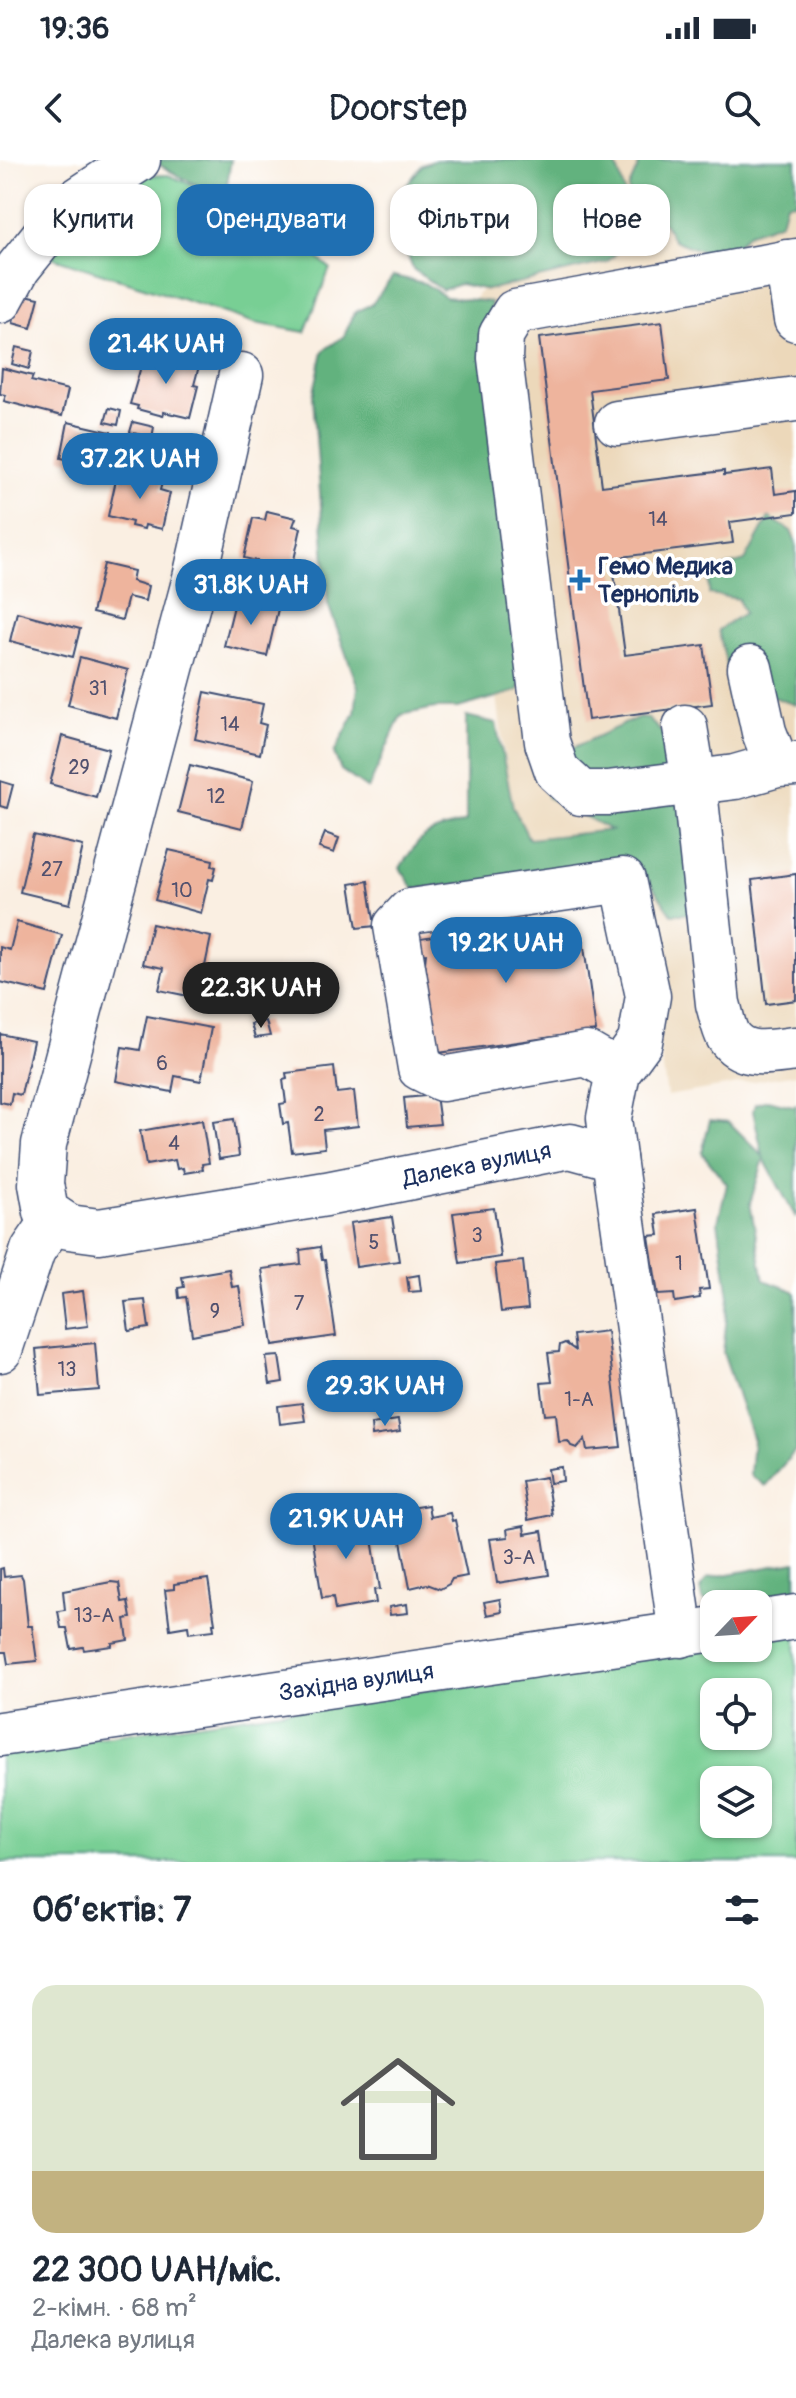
<!DOCTYPE html>
<html lang="uk">
<meta charset="utf-8">
<style>
body{margin:0;font-family:Pangolin,sans-serif;background:#f6f6f7;color:#1f2937;height:100vh;display:flex;flex-direction:column;font-size:30px;white-space:nowrap}
*{box-sizing:border-box;margin:0}
p{font-size:26px;color:#747a83}
.icon{flex:none;width:44px;height:44px;fill:none;stroke:currentColor;stroke-width:2;stroke-linecap:round;stroke-linejoin:round}
.map{position:relative;height:1702px;overflow:hidden}
.sheet{display:flex;flex-direction:column;background:#fff;flex:1}
.sheet>*{flex:none}
.banner{position:absolute;left:24px;top:24px;width:748px;height:72px;display:flex;gap:16px}
.needle{width:52px;rotate:65deg}
.buttons{position:absolute;left:700px;top:1430px;display:grid;gap:16px}
.buttons a{display:grid;place-items:center;width:72px;height:72px;border-radius:16px;background:#fff;box-shadow:0 2px 6px #0004;font-size:40px}
.price{position:absolute;translate:-50% -68px;padding:0 18px;border-radius:28px;background:#1f6fb2;color:#fff;font-size:26px;line-height:52px;filter:drop-shadow(0 2px 4px #0008)}
.price::after{content:'';position:absolute;left:50%;top:48px;width:24px;height:18px;margin-left:-12px;background:inherit;clip-path:polygon(0 0,100% 0,50% 100%)}
.price.on{background:#222;color:#fff}
ul{padding:0;list-style:none}
li{display:grid;align-content:center;gap:16px;height:424px;padding:0 32px}
li+li{border-top:2px solid #e0e1e3}
li span{display:grid;place-items:center;height:248px;border-radius:24px;color:#555}
li>.icon{margin-inline-start:auto}
span .icon{width:144px;height:144px;fill:#fffc;stroke-width:1}
li b{font-size:34px}
h2{display:flex;justify-content:space-between;align-items:center;height:96px;padding:0 32px;font-size:34px}
.tag{padding:0 28px;border-radius:24px;background:#fff;box-shadow:0 2px 6px #0004;font-size:28px;line-height:72px}
.tag.on{background:#1f6fb2;color:#fff}
.status{display:flex;justify-content:space-between;align-items:center;height:56px;padding:0 40px;background:#fff;direction:ltr}
.status svg{height:22px;fill:currentColor}
header{display:flex;justify-content:space-between;align-items:center;height:104px;padding:0 32px;background:#fff;font-size:36px;font-weight:600}
.map>svg:first-child{display:block}
.built{fill:#ecd8ba}
.green{fill:#78cf94;stroke:#4a7f79;stroke-width:2;fill-rule:evenodd}
.forest{fill:#62b27e;stroke:#3e706e;stroke-width:2}
.building{fill:#eeb49d}
.lines{fill:none;stroke-linecap:round;stroke-linejoin:round}
.minor-casing{stroke:#3c4c72;stroke-width:47}
.minor{stroke:#fff;stroke-width:44}
.poi-dot{fill:#1f6fb2;stroke:#fff;stroke-width:3}
.labels{text-anchor:middle;stroke-width:7;stroke-linejoin:round;paint-order:stroke}
.number-label{font-size:20px;fill:#50506e}
.poi-label{font-size:24px;font-weight:bold;fill:#1b2f5e;stroke:#fff;text-anchor:start}
.street-label{font-size:24px;fill:#1b2f5e;stroke:#fff}
</style>
<div class="status"><b>19:36</b><svg viewBox="0 0 49 12"><path d="M0 12V9h3v3zM5 12V6h3v6zM10 12V3h3v9zM15 12V0h3v12zM26 1h20v11H26zM47 4h2v5h-2z"/></svg></div>
<header><svg class="icon" aria-label="back" viewBox="0 0 24 24"><path d="M15 5l-7 7 7 7"/></svg>Doorstep<svg class="icon" aria-label="search" viewBox="0 0 24 24"><circle cx="10" cy="10" r="6"/><path d="M15 15l6 6"/></svg></header>
<div class="map">
<svg width="796" height="1702" viewBox="0 0 796 1702">
<rect width="100%" height="100%" fill="#fff"/>
<filter id="ink" filterUnits="userSpaceOnUse"><feTurbulence type="fractalNoise" baseFrequency=".0125" numOctaves="2"/><feDisplacementMap in="SourceGraphic" scale="16" xChannelSelector="R" yChannelSelector="G"/><feConvolveMatrix kernelMatrix="1 2 1 2 8 2 1 2 1" color-interpolation-filters="sRGB"/></filter>
<filter id="wash" filterUnits="userSpaceOnUse"><feTurbulence type="fractalNoise" baseFrequency=".006" numOctaves="4" result="noise"/><feDisplacementMap in="SourceGraphic" scale="32" xChannelSelector="R" yChannelSelector="G"/><feGaussianBlur stdDeviation="1.8" result="paint"/><feColorMatrix in="noise" values="0 0 0 0 0 0 0 0 0 0 0 0 0 0 0 0 0 1.4 0 .05"/><feComposite in="paint" operator="in"/></filter>
<g filter="url(#wash)">
<rect width="100%" height="100%" fill="#faefe2"/>
<!-- built -->
<path class="built" d="M570,0H796V914L667,936L631,688L517,698L452,172Z"/>
<!-- green -->
<path class="green" d="M168,15L230,41L288,74L330,108L305,172L255,163L48,96L130,16Z
M796,1473V1702H0V1592L714,1488H758V1478ZM714,1532H758V1576H714ZM714,1620H758V1664H714Z"/>
<!-- forest -->
<path class="forest" d="M153,0H231L226,30L213,33C195,23 167,12 153,0Z
M436,0H614C624,25 635,62 620,88C618,93 611,98 607,102L487,130L460,124L442,130L413,109L404,86L410,62L405,28L422,5Z
M641,0H796V42L786,43L781,62L747,74L723,99L673,80L665,64L635,47L628,29Z
M393,116L424,123L446,137L491,142L488,190L522,514L518,531L458,548H435L401,555L368,629L341,610L334,593L355,553L358,527L328,444L313,236L323,191L344,176L355,152L372,144Z
M769,357L791,371L796,383V545L731,522L718,470L744,453L738,439L709,434L710,411L745,401Z
M466,556L496,563L513,647L529,679L611,670L547,637L552,613L568,590L639,557L647,558L669,579L699,754H672L637,704L414,729L400,708C424,670 425,674 466,662Z
M767,940L793,946L796,944V1058L764,999L750,1043L764,1120L794,1131L796,1134V1290L765,1326L750,1315L753,1280L723,1193L729,1137L718,1062L727,1024L702,993L710,960L729,962L763,996L753,951L755,944Z
M796,1402V1443L714,1444V1446L702,1439L700,1429L707,1418Z"/>
<g id="blocks">
<!-- building -->
<path class="building" d="M21,134L39,138L31,168L13,163Z
M662,162L669,220L590,230L602,326L724,311V315L772,309L775,334L796,331V353L730,362L733,383L612,398L625,495L704,485L712,544L588,560L539,178Z
M16,187L33,191L29,209L12,204Z
M145,193L165,198L166,193L185,198L184,202L199,206L194,225L198,226L190,258L164,252L163,256L137,249L138,246L130,244Z
M2,208L33,216L31,221L68,230L62,256L4,241L6,235L0,234Z
M109,248L121,251L118,265L105,262Z
M68,262L111,272L105,298L96,296L94,306L70,303V300L61,298Z
M133,262L154,267L152,278L130,272Z
M123,310L163,319L160,330L170,333L162,369L145,365L144,369L131,366L132,362L108,356L116,320L121,321Z
M267,351L296,358L293,366L301,368L292,409L244,398L253,358L265,360Z
M104,404L134,411L132,421L148,426L145,441L128,437L122,460L92,453Z
M236,438L278,449L267,496L224,486Z
M17,452L80,469L73,497L10,481Z
M80,497L128,510L116,558L68,545Z
M205,532L263,544L259,563L266,565L260,594L195,579Z
M62,576L109,589L96,637L50,624Z
M190,605L253,621L242,668L178,652Z
M0,621L13,625L7,648L0,646Z
M325,673L339,678L334,693L319,688Z
M33,675L83,686L70,744L20,732Z
M169,690L213,700L212,706L216,707L213,720L209,719L201,753L155,740Z
M796,714V840L766,844L752,720Z
M368,721L375,766L357,768L350,724Z
M524,756L525,764L555,760L556,770L562,769L564,782L583,780L596,871L438,893L425,803L426,794L415,795L413,779L498,767L497,760Z
M17,762L62,775L47,833L0,822V787L10,790Z
M152,764L211,777L204,811L198,810L193,837L159,830L164,808L143,804Z
M147,856L211,868L201,921L175,916L172,932L116,921L122,887L140,890Z
M266,861L270,876L255,878L251,864Z
M0,874L33,881L21,935L12,933L10,944L0,942Z
M334,907L337,933L354,931L358,966L323,970L325,988L292,992L288,963L283,964L280,944L286,943L283,920L287,919L286,913Z
M436,935L440,964L407,967L404,938Z
M234,959L239,996L219,999L213,962Z
M202,960L209,1003L202,1004L203,1010L184,1013L183,1008L177,1009L175,1000L146,1005L140,971Z
M494,1048L501,1097L460,1103L453,1053Z
M697,1048L709,1129L699,1130L700,1138L675,1142L674,1134L658,1135L649,1076L659,1075L656,1054Z
M392,1057L399,1101L356,1107L350,1063Z
M320,1087L322,1100H325L336,1176L273,1185L262,1109L301,1104L300,1090Z
M523,1101L528,1149L501,1152L495,1104Z
M229,1109L232,1127L239,1126L245,1165L192,1175L186,1137L179,1138L178,1128L184,1127L182,1117Z
M419,1115L421,1131L409,1132L407,1117Z
M83,1131L88,1166L65,1169L61,1134Z
M145,1140L149,1168L129,1171L125,1142Z
M607,1171L621,1287L587,1290L585,1279L577,1288L571,1286L568,1281L559,1282L556,1254L545,1255L541,1223L552,1222L548,1193L559,1192L560,1185L565,1183L575,1190L573,1175Z
M95,1183L99,1230L40,1235L36,1189Z
M279,1196L283,1222L270,1224L266,1197Z
M302,1243L305,1261L280,1264L278,1246Z
M398,1260L400,1272L372,1276L371,1264Z
M562,1307L563,1321L550,1323L548,1309Z
M546,1317L552,1355L528,1360L522,1321Z
M428,1345L430,1357L450,1353L452,1361L455,1360L467,1416L452,1419L449,1424L440,1429L427,1424L410,1428L399,1371H402L398,1350Z
M368,1354L380,1429L374,1430L376,1443L335,1450L333,1437L322,1438L310,1363Z
M524,1366L525,1374L542,1371L549,1415L497,1423L490,1379L508,1377L507,1369Z
M3,1408L4,1417L21,1415L23,1419L28,1466H32L37,1501L8,1504L6,1492H0V1409Z
M208,1419L215,1463H213L214,1470L189,1473L188,1466L170,1469L165,1430L174,1429V1424Z
M111,1422L119,1423L122,1442L128,1441L131,1458L125,1459L128,1480L112,1483V1486L84,1490L83,1487L71,1489L67,1468H61L58,1451L65,1450L63,1431Z
M500,1439L502,1452L487,1455L484,1442Z
M407,1444L408,1453L390,1455L389,1447Z"/>
</g>
</g>
<g filter="url(#ink)">
<use href="#blocks" fill-opacity="0" stroke="#3c4c72" stroke-width="2"/>
<g class="lines">
<defs>
<g id="minor">
<path d="M796,101L515,152L501,175L500,198L547,582L557,611L581,633H608L735,617L777,605L796,604"/>
<path d="M787,102L796,159"/>
<path d="M0,141L18,108L67,47L138,0"/>
<path id="s1" d="M241,215L195,418L44,984L41,1024L46,1052L69,1067L99,1071L326,1034L570,986L614,998L681,1475"/>
<path d="M617,263L796,239"/>
<path d="M750,508L764,572L777,605"/>
<path d="M685,567L694,621L718,844C721,853 723,867 728,876C743,900 773,891 796,889"/>
<path d="M614,998L609,958L618,912L587,894L442,919L420,908L396,766L410,751L623,720L648,836L640,882L618,912"/>
<path d="M0,1190L33,1090L55,1058"/>
<path d="M758,1463L796,1457"/>
<path id="s2" d="M0,1574L714,1469"/>
</g>
</defs>
<!-- minor casing -->
<use href="#minor" class="minor-casing"/>
<!-- minor -->
<use href="#minor" class="minor"/>
</g>
</g>
<!-- markers -->
<path class="poi-dot" d="M576 408h8v8h8v8h-8v8h-8v-8h-8v-8h8z"/>
<g class="labels">
<!-- number labels -->
<g class="number-label">
<text x="658" y="366">14</text>
<text x="98" y="535">31</text>
<text x="230" y="571">14</text>
<text x="79" y="614">29</text>
<text x="216" y="643">12</text>
<text x="52" y="716">27</text>
<text x="182" y="737">10</text>
<text x="162" y="910">6</text>
<text x="319" y="961">2</text>
<text x="174" y="990">4</text>
<text x="477" y="1082">3</text>
<text x="374" y="1089">5</text>
<text x="679" y="1110">1</text>
<text x="299" y="1150">7</text>
<text x="215" y="1158">9</text>
<text x="67" y="1216">13</text>
<text x="579" y="1246">1-А</text>
<text x="519" y="1404">3-А</text>
<text x="94" y="1462">13-А</text>
</g>
<!-- poi labels -->
<g class="poi-label">
<text x="598" y="414">Гемо Медика<tspan x="598" dy="28">Тернопіль</tspan></text>
</g>
<!-- street labels -->
<g class="street-label">
<text dy="8" stroke="none"><textPath href="#s1" startOffset="1304">Далека вулиця</textPath></text>
<text dy="8" stroke="none"><textPath href="#s2" startOffset="360">Західна вулиця</textPath></text>
</g>
</g>
</svg>
<div class="buttons">
<a><svg class="needle" viewBox="-14 -14 28 28"><path d="M0-13l5 13h-10z" fill="#e53935"/><path d="M0 13l5-13h-10z" fill="#747a83"/></svg></a>
<a><svg class="icon" aria-label="locate" viewBox="0 0 24 24"><circle cx="12" cy="12" r="6"/><path d="M12 2v4M12 18v4M2 12h4M18 12h4"/></svg></a>
<a><svg class="icon" aria-label="layers" viewBox="0 0 24 24"><path d="M12 4l9 5-9 5-9-5zM3 14l9 5 9-5"/></svg></a>
</div>
<b class="price" style="left:166px;top:226px">21.4K UAH</b>
<b class="price" style="left:140px;top:341px">37.2K UAH</b>
<b class="price" style="left:251px;top:467px">31.8K UAH</b>
<b class="price" style="left:506px;top:825px">19.2K UAH</b>
<b class="price on" style="left:261px;top:870px">22.3K UAH</b>
<b class="price" style="left:385px;top:1268px">29.3K UAH</b>
<b class="price" style="left:346px;top:1401px">21.9K UAH</b>
<div class="banner">
<a class="tag">Купити</a>
<a class="tag on">Орендувати</a>
<a class="tag">Фільтри</a>
<a class="tag">Нове</a>
</div>
</div>
<section class="sheet">
<h2>Об’єктів: 7<svg class="icon" aria-label="filters" viewBox="0 0 24 24"><path d="M4 7h16M4 17h16"/><circle cx="9" cy="7" r="2"/><circle cx="15" cy="17" r="2"/></svg></h2>
<ul>
<li><span style="background:linear-gradient(#dfe7d0 75%,#c2b280 0)"><svg class="icon" aria-label="home" viewBox="0 0 24 24"><path d="M3 11l9-7 9 7M6 9v11h12V9"/></svg></span><div><b>22 300 UAH/міс.</b><p>2-кімн. · 68 m²</p><p>Далека вулиця</p></div></li>
</ul>
</section>
